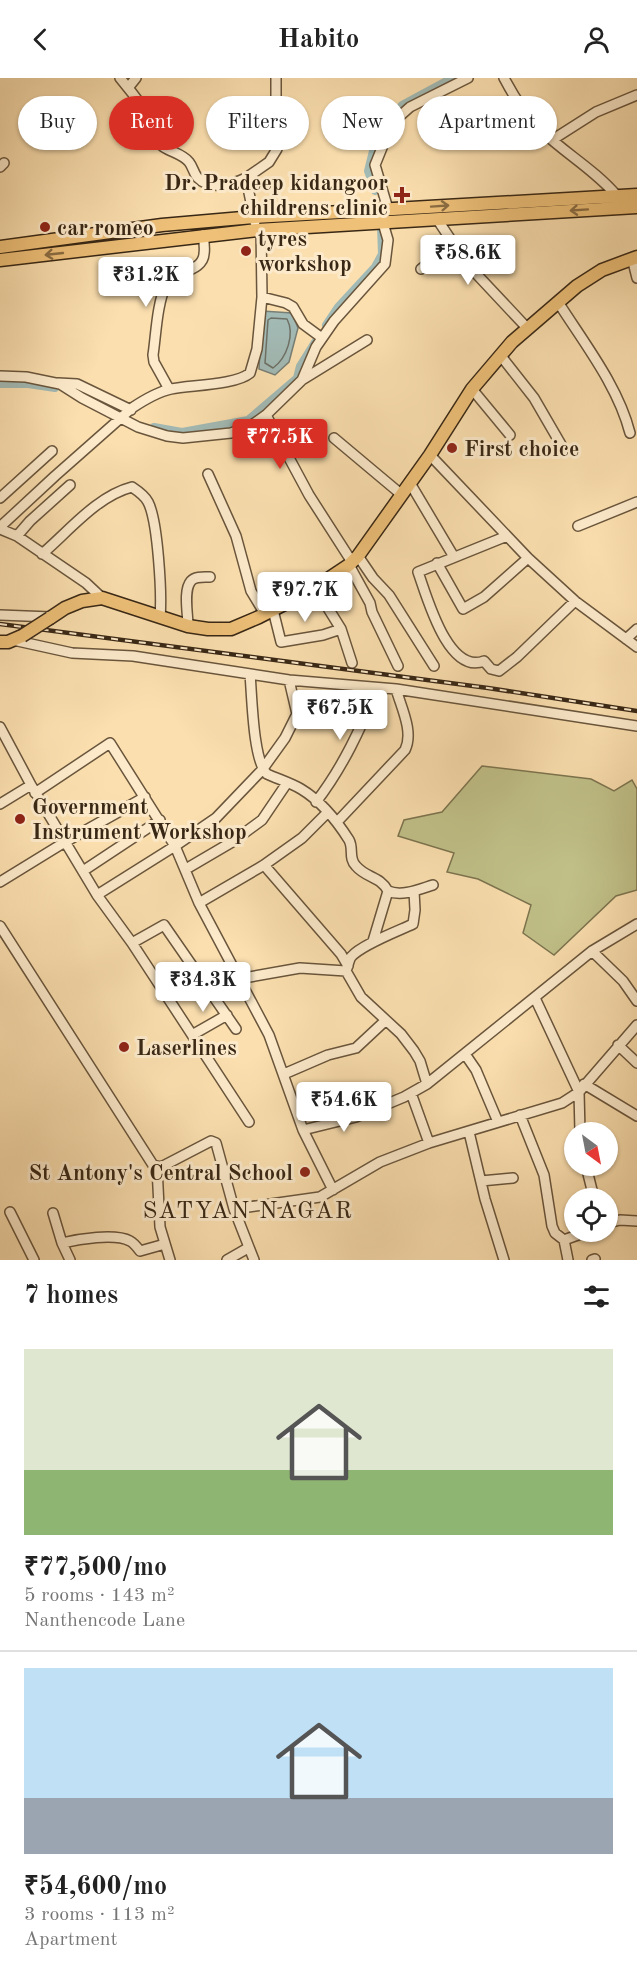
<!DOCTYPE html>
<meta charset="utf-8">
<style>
body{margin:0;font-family:"Old Standard TT",serif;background:#f6f6f6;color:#222;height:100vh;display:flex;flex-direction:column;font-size:22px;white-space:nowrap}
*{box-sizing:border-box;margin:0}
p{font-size:20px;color:#767676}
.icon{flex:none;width:33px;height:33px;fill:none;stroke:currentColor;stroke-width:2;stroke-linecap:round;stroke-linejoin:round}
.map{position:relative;height:1182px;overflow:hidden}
.details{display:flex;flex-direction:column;background:#fff;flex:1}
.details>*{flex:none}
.hud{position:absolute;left:18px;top:18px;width:602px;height:54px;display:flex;gap:12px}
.needle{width:39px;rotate:148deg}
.tools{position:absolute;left:564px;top:1044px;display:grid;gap:12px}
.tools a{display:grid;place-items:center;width:54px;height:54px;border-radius:50%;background:#fff;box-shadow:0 2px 4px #0004;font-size:30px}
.price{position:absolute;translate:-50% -51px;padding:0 14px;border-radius:6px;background:#fff;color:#222;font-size:20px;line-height:39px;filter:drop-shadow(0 2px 3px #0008)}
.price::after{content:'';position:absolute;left:50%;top:36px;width:18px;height:14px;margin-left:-9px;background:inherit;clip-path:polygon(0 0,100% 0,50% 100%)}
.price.current{background:#d93025;color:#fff}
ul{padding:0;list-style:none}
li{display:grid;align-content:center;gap:12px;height:318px;padding:0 24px}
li+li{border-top:2px solid #e0e0e0}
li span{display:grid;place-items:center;height:186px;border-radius:0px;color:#555}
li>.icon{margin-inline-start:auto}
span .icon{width:108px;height:108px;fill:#fffc;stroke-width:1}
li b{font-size:26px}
h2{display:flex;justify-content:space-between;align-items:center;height:72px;padding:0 24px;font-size:26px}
.tag{padding:0 21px;border-radius:27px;background:#fff;box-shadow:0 2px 4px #0004;font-size:21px;line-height:54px}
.tag.current{background:#d93025;color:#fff}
header{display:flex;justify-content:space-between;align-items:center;height:78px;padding:0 24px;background:#fff;font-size:27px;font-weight:800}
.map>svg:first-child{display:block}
.green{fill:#c1c189;stroke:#7c744f;stroke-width:1.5}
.water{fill:#a2bab5;stroke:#787f75;stroke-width:1.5}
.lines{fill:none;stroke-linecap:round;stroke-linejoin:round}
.shore{stroke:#6d7065;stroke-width:1.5}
.canal{stroke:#a2bab5;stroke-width:8}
.minor-casing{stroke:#69553c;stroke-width:12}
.major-casing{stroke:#382715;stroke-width:15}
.minor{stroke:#fceacb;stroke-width:9}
.major{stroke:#eec078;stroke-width:12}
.rail-casing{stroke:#382715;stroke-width:4.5}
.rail{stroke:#fceacb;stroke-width:2;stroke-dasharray:7;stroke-linecap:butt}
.major-bridge-casing{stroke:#382715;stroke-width:15;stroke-linecap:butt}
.major-bridge{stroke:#eec078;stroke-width:12}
.oneway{stroke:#8a6c42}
.poi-dot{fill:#8f2418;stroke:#fceacb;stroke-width:2}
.labels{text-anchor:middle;stroke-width:6;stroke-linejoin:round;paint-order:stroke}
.poi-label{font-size:22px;font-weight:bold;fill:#382715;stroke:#fceacb;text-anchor:start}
.neighbourhood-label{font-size:24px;letter-spacing:1.5px;fill:#382715;stroke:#fceacb}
</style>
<header><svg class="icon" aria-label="back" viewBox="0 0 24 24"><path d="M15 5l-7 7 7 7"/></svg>Habito<svg class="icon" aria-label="person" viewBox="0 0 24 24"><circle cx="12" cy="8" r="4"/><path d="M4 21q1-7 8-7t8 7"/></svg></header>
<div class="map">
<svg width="637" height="1182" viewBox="0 0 637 1182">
<rect width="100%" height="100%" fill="#fbdfaf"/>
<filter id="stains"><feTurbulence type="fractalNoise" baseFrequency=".00333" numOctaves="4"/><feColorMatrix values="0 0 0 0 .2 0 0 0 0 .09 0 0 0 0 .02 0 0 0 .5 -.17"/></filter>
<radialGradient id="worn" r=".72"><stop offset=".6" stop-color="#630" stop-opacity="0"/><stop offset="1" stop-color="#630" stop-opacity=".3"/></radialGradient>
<!-- green -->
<path class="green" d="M482,688L591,701L614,713L632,702L637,711V812L616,818L554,877L523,855L531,827L478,801L447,794L454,775L398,758L404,742L442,734Z"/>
<!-- water -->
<path class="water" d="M262,233L292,235L298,250L289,284L275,297L259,291Z"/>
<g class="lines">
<!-- shore -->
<path class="shore" d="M271,240L287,241C295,256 287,280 273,290L265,285L268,242Z"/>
<!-- canal -->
<path class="canal" d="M375,113L368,93L373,73L382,51L402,27L452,0
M326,247L338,229L375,189L382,176L381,148
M0,306H28L55,310
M154,349L182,354L248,342L297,300L300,288L315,264"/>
<defs>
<path id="minor" d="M120,0C128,10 139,22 145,34C149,42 149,52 155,60C163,74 180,73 189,84C193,89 194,96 198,100C210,113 233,106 246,100L255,144
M504,0C514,19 526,38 542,53C566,76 595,92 617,118
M128,10L136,0
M552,62L596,34L637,17
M0,89L4,85
M246,100L269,84L277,71L280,55L276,32V0
M388,131L375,87L392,45L410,29L468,0
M437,141L467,186L528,251
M632,180L637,200
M421,191L453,166
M262,219L286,225L293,229L303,246L322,260
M558,224C584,265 618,308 630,355
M501,278L534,320L563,370
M0,298L26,299L60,306L82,320L138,349L167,358L183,360L231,355L252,347L266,337L302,302L316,269L334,243L385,186L388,162L383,145
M302,302L367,262
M58,305L77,306L131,332
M169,311L154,284L153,277C156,257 157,225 166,207C174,193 203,194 204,176C205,170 204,163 203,157
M472,311L510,357
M266,337L309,417L352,484
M334,360L402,417
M430,377L528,480L575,523L637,569
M208,396L236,458L251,513L265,536
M410,405L454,479
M0,420L52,373
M578,448L637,424
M0,449L55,398L132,330C144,322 157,314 171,311C191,307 236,307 250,295L257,271L262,219L261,151
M0,451L17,458L86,505L102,520
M17,458L30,443L70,407
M507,458L418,494C427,519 448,597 484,583L491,591L499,593L517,579L575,523
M42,476C69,453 97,418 132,409C138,413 145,418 148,424C158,443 162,517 160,539
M358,478L373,500L389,517L434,588
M437,485L463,531L484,519L528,480
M349,487L370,525L372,534L398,588
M318,514L341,551L352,585
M273,532L281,564L323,557L341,551
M0,537L51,539
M188,548C188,536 183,512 191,503C195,498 204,499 210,499
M626,561L637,551
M13,562L72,575L133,578L289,602L396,611L637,648
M250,596C252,618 253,683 267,696C278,701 291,705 301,711C321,723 337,743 349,762C354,771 348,780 356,788C366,800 380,798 388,813C402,819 420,811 433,807
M0,649L31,707L0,726
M31,707L97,817L132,865L249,1044
M35,715L110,665L175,768L199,825L269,957L303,1052L333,1112
M316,724C343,689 361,650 377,610
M338,743L405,672C414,654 401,629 396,611
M264,787L341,876L348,888
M186,791L232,764L262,742L287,705
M83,793L160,742
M0,804L65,764L145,719
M414,813L415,832L413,846C398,853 361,867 351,879C349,882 348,888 346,893L361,919L401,956L414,973L420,983L427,1006
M97,817L175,768L216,740L262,692L285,660L297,636L289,602
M199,825L264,787L302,760L328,734
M0,848L153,1087L161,1089L211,1063L216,1065L234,1131L254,1182
M373,863L388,813
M132,865L164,847L236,951
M592,873L623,903L637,923
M238,901L300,890L346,893
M535,920L579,1014L580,1054
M192,957L227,937
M618,967L637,985
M465,976L476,992L498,1044
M284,996L328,977L356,970L386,942
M584,1006L637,1038
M411,1015L429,1065
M520,1037L544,1097L552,1148L555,1155L564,1162L586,1154
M303,1052L356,1039L404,1019L427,1006L592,873L637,846
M469,1054L485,1121L504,1182
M586,1088L594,1120
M157,1089L160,1149L170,1182
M481,1103L513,1100
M234,1131L320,1119L380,1084L429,1065L562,1025L579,1014L637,947
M10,1134L34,1182
M53,1135L62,1165L70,1182
M608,1145L620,1142L637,1143
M564,1162L568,1182
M62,1165C79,1161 115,1155 130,1163C134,1165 137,1169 140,1173L165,1166
M227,1182L248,1170
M592,1182L595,1181"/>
<path id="major" d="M0,169L162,147L254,139L637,117
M0,182L257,152L637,129
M50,540L65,530L82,523L102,520L188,548L208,551H231L259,539L310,513L349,487L358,478L430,377L472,311L512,264L577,208L602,192L637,179
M0,564H8L22,558"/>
</defs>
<!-- minor casing -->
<use href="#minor" class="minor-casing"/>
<!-- major casing -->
<use href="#major" class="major-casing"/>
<!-- minor -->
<use href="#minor" class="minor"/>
<!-- major -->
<use href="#major" class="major"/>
<defs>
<path id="rail" d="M0,546L488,610L637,633"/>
</defs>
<!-- rail casing -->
<use href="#rail" class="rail-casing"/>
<!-- rail -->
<use href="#rail" class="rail"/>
<defs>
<path id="major-bridge" d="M22,558L50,540"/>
</defs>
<!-- major-bridge casing -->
<use href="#major-bridge" class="major-bridge-casing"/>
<!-- major-bridge -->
<use href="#major-bridge" class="major-bridge"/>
</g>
<!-- one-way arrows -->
<defs><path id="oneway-shaft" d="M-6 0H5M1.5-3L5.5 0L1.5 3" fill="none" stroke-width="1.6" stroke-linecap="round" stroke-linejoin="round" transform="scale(1.5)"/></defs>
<g class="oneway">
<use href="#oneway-shaft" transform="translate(440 128) rotate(-4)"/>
<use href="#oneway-shaft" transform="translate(579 132) rotate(176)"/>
<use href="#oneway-shaft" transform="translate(54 176) rotate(174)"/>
</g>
<!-- markers -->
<g class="poi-dot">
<path d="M399 108h6v6h6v6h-6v6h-6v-6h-6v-6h6z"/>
<circle cx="45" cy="149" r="6"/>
<circle cx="246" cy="173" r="6"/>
<circle cx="452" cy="370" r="6"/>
<circle cx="20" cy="741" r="6"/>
<circle cx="124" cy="969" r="6"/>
<circle cx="305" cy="1094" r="6"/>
</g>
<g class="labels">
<!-- poi labels -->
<g class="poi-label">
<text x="388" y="112" text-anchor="end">Dr. Pradeep kidangoor<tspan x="388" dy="25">childrens clinic</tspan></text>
<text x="57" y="157">car romeo</text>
<text x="258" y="168">tyres<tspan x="258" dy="25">workshop</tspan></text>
<text x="464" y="378">First choice</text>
<text x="32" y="736">Government<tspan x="32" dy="25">Instrument Workshop</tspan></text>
<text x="136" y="977">Laserlines</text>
<text x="293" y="1102" text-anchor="end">St Antony's Central School</text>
</g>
<!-- neighbourhood labels -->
<g class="neighbourhood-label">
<text x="248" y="1140">SATYAN NAGAR</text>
</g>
</g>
<rect width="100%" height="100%" filter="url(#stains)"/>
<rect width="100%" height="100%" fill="url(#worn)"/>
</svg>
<div class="tools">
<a><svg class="needle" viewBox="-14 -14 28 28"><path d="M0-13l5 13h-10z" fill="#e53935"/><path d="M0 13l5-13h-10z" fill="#767676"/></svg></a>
<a><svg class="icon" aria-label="locate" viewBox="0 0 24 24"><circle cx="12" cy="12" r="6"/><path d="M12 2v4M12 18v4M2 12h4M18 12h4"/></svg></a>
</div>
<b class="price" style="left:468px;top:208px">₹58.6K</b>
<b class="price" style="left:146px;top:230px">₹31.2K</b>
<b class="price current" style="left:280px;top:392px">₹77.5K</b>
<b class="price" style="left:305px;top:545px">₹97.7K</b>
<b class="price" style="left:340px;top:663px">₹67.5K</b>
<b class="price" style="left:203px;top:935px">₹34.3K</b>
<b class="price" style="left:344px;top:1055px">₹54.6K</b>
<div class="hud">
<a class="tag">Buy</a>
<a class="tag current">Rent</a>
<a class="tag">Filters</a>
<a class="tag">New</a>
<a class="tag">Apartment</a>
</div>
</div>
<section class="details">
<h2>7 homes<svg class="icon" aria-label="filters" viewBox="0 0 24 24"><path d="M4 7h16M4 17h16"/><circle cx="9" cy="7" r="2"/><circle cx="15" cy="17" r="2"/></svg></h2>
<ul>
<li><span style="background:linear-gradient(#dfe7d0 65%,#8fb573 0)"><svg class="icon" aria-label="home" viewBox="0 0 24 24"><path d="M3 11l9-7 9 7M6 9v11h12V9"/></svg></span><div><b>₹77,500/mo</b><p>5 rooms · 143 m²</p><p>Nanthencode Lane</p></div></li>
<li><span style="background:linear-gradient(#bfe0f5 70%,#9aa5b1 0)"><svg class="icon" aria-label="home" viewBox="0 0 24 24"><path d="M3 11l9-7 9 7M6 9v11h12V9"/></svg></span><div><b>₹54,600/mo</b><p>3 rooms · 113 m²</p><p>Apartment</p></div></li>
</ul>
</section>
